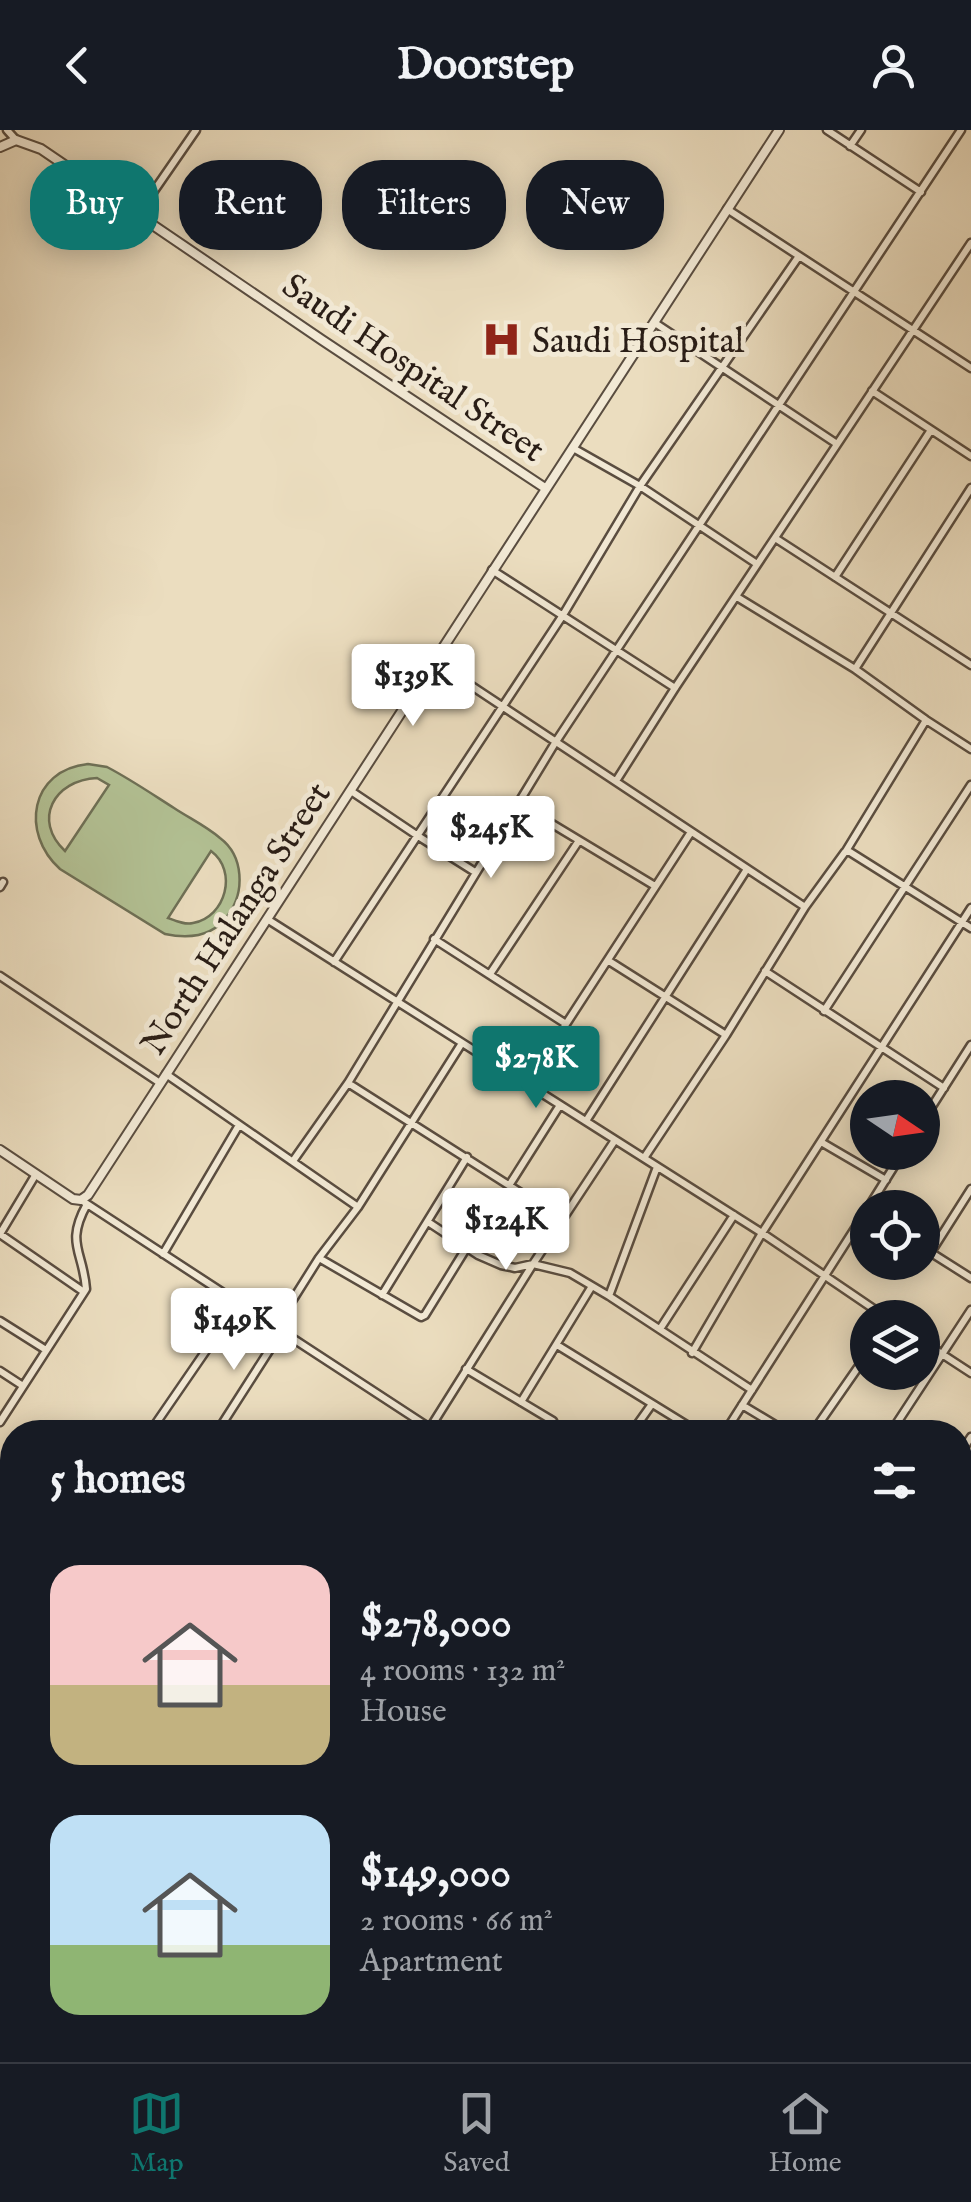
<!DOCTYPE html>
<meta charset="utf-8">
<style>
body{margin:0;font-family:"IM FELL English",serif;background:#242831;color:#f1f3f6;height:100vh;display:flex;flex-direction:column;font-size:38px;white-space:nowrap}
*{box-sizing:border-box;margin:0}
p{font-size:32px;color:#9ea1a6}
.icon{flex:none;width:55px;height:55px;fill:none;stroke:currentColor;stroke-width:2;stroke-linecap:round;stroke-linejoin:round}
.map{position:relative;flex:1;overflow:hidden}
.side{position:absolute;left:0px;top:1290px;width:972px;height:642px;display:flex;flex-direction:column;background:#171b24;border-radius:40px 40px 0 0;box-shadow:0 5px 25px #0003}
.side>*{flex:none}
.banner{position:absolute;left:30px;top:30px;width:912px;height:90px;display:flex;gap:20px}
.needle{width:65px;rotate:103deg}
.fabs{position:absolute;left:850px;top:950px;display:grid;gap:20px}
.fabs a{display:grid;place-items:center;width:90px;height:90px;border-radius:50%;background:#171b24;box-shadow:0 5px 25px #0003;font-size:50px}
.price{position:absolute;translate:-50% -85px;padding:0 22px;border-radius:10px;background:#fff;color:#222;font-size:32px;line-height:65px;filter:drop-shadow(0 2px 5px #0008)}
.price::after{content:'';position:absolute;left:50%;top:60px;width:30px;height:22px;margin-left:-15px;background:inherit;clip-path:polygon(0 0,100% 0,50% 100%)}
.price.current{background:#0f766e;color:#fff}
ul{padding:0;list-style:none}
li{display:flex;align-items:center;gap:30px;height:250px;padding:0 50px}
li span{display:grid;place-items:center;flex:none;width:280px;height:200px;border-radius:30px;color:#555}
li>.icon{margin-inline-start:auto}
span .icon{width:120px;height:120px;fill:#fffc;stroke-width:1}
li b{font-size:42px}
h2{display:flex;justify-content:space-between;align-items:center;height:120px;padding:0 50px;font-size:42px}
.tag{padding:0 35px;border-radius:40px;background:#171b24;box-shadow:0 5px 25px #0003;font-size:35px;line-height:90px}
.tag.current{background:#0f766e;color:#fff}
header{display:flex;justify-content:space-between;align-items:center;height:130px;padding:0 50px;background:#171b24;font-size:45px;font-weight:800}
.dock{display:flex;justify-content:space-around;align-items:center;height:140px;border-top:2px solid #363941;background:#171b24;font-size:28px;color:#9ea1a6}
.dock a{display:grid;justify-items:center;gap:5px}
.dock .current{color:#0f766e}
.map>svg:first-child{display:block}
.green{fill:#b3c295;stroke:#6e7056;stroke-width:2.5;fill-rule:evenodd}
.lines{fill:none;stroke-linecap:round;stroke-linejoin:round}
.minor-casing{stroke:#5a4d40;stroke-width:11}
.tertiary-casing{stroke:#5a4d40;stroke-width:12}
.secondary-casing{stroke:#291d16;stroke-width:14}
.minor{stroke:#f2e9d5;stroke-width:6}
.tertiary{stroke:#f2e9d5;stroke-width:8}
.secondary{stroke:#f2e9d5;stroke-width:9}
.labels{text-anchor:middle;stroke-width:10;stroke-linejoin:round;paint-order:stroke}
.poi-label{font-size:35px;fill:#291d16;stroke:#f2e9d5;text-anchor:start}
.street-label{font-size:35px;fill:#291d16;stroke:#f2e9d5}
</style>
<header><svg class="icon" aria-label="back" viewBox="0 0 24 24"><path d="M15 5l-7 7 7 7"/></svg>Doorstep<svg class="icon" aria-label="person" viewBox="0 0 24 24"><circle cx="12" cy="8" r="4"/><path d="M4 21q1-7 8-7t8 7"/></svg></header>
<div class="map">
<svg width="971" height="1932" viewBox="0 0 971 1932">
<rect width="100%" height="100%" fill="#ebddbf"/>
<filter id="stains"><feTurbulence type="fractalNoise" baseFrequency=".002" numOctaves="4"/><feColorMatrix values="0 0 0 0 .2 0 0 0 0 .09 0 0 0 0 .02 0 0 0 .5 -.17"/></filter>
<radialGradient id="worn" r=".72"><stop offset=".6" stop-color="#630" stop-opacity="0"/><stop offset="1" stop-color="#630" stop-opacity=".3"/></radialGradient>
<!-- green -->
<path class="green" d="M88,634L107,637C130,649 152,664 174,678C189,688 206,696 220,708C244,726 245,762 228,785C213,807 189,809 165,804L60,739C20,703 30,640 88,634ZM97,648L109,655L65,721C32,690 54,650 97,648ZM211,721C238,741 226,787 193,793C185,795 176,791 168,788Z"/>
<g class="lines">
<defs>
<path id="minor" d="M7,0L16,10
M827,0L921,62
M850,16L861,0
M727,79L971,238
M138,84L196,0
M655,193L837,314
M872,261L971,326
M573,318L640,356L757,434
M775,408L971,535
M492,440L675,558
M835,447L931,300
M737,467L855,539L926,590L971,619
M434,531L805,777L845,722H850L971,798
M855,539L971,358
M616,651L675,558L971,113
M351,661L418,706L475,742
M519,674L655,756
M846,721L926,590
M0,757L3,752
M267,789L762,1103L887,1188
M434,809L566,894
M609,831L726,905
M334,832L563,485L640,356L799,126
M765,841L944,958
M490,844L578,712
M0,846L160,953
M824,881L971,655
M166,944L358,1077
M348,953L562,1089
M527,954L691,702
M586,991L747,739
M922,992L971,915
M821,1012L886,1050
M644,1028L726,905L805,777
M293,1031L348,953L555,613L961,0
M510,1054L560,975
M81,1070L436,1302
M868,1078L903,1022
M428,1092L478,1125L501,1135L515,1138L533,1134L570,1143L609,1166L752,1260
M0,1104L84,1162
M0,1104L36,1044
M922,1117L971,1148
M931,1122L971,1059
M163,1124L239,995
M319,1128L421,1187L425,1185L467,1117
M382,1165L467,1027
M609,1166L657,1037
M0,1191L46,1220
M275,1198L319,1128L358,1077L462,913
M660,1199L734,1085
M922,1211L971,1243
M557,1215L698,1302
M692,1223L762,1103L971,778
M466,1239L553,1291L557,1302
M0,1241L23,1256
M521,1272L592,1156
M742,1275L787,1302
M0,1292L86,1159C83,1120 65,1114 87,1074
M430,1298L533,1134L615,1010
M150,1302L238,1174
M217,1302L281,1202
M632,1302L652,1274
M725,1302L868,1078
M813,1302L868,1223
M891,1302L971,1180
M960,1324L971,1307
M0,1418L12,1425
M960,1450L971,1433
M960,1461L971,1468
M960,1552L971,1557
M0,1564L7,1526L12,1514
M960,1662L971,1669
M8,1697L6,1678L12,1647
M0,1879L12,1884
M960,1887L971,1871
M960,1909L971,1917
M159,1920L170,1932
M698,1920L717,1932
M837,1920L858,1932
M0,1925L12,1889
M57,1932L61,1920
M105,1932L109,1920
M489,1932L496,1920
M655,1932L663,1920
M739,1932L747,1920
M931,1932L939,1920"/>
<path id="tertiary" d="M0,17L16,10L41,19L322,210L545,358
M0,1020L73,1069L81,1070L88,1065L779,0"/>
<path id="secondary" d="M960,1753L971,1736
M0,1857L12,1860
M232,1920L275,1932
M415,1920L434,1932
M310,1932L321,1920
M572,1932L580,1920"/>
</defs>
<!-- minor casing -->
<use href="#minor" class="minor-casing"/>
<!-- tertiary casing -->
<use href="#tertiary" class="tertiary-casing"/>
<!-- secondary casing -->
<use href="#secondary" class="secondary-casing"/>
<!-- minor -->
<use href="#minor" class="minor"/>
<!-- tertiary -->
<use href="#tertiary" class="tertiary"/>
<!-- secondary -->
<use href="#secondary" class="secondary"/>
</g>
<!-- icons -->
<defs>
<symbol id="hospital-bare" viewBox="-9 -9 18 18"><path d="M-5-5h3v3.5h4V-5h3V5h-3V1.5h-4V5h-3Z" fill="#8f2418" stroke="#f2e9d5" stroke-width="2.5" paint-order="stroke"/></symbol>
</defs>
<g fill-rule="evenodd">
<use href="#hospital-bare" x="474" y="182" width="55" height="55"/>
</g>
<g class="labels">
<!-- poi labels -->
<g class="poi-label">
<text x="532" y="222">Saudi Hospital</text>
</g>
<!-- street labels -->
<g class="street-label">
<text transform="translate(414 237) rotate(34)" y="12">Saudi Hospital Street</text>
<text transform="translate(235 788) rotate(-57)" y="12">North Halanga Street</text>
</g>
</g>
<rect width="100%" height="100%" filter="url(#stains)"/>
<rect width="100%" height="100%" fill="url(#worn)"/>
</svg>
<div class="fabs">
<a><svg class="needle" viewBox="-14 -14 28 28"><path d="M0-13l5 13h-10z" fill="#e53935"/><path d="M0 13l5-13h-10z" fill="#9ea1a6"/></svg></a>
<a><svg class="icon" aria-label="locate" viewBox="0 0 24 24"><circle cx="12" cy="12" r="6"/><path d="M12 2v4M12 18v4M2 12h4M18 12h4"/></svg></a>
<a><svg class="icon" aria-label="layers" viewBox="0 0 24 24"><path d="M12 4l9 5-9 5-9-5zM3 14l9 5 9-5"/></svg></a>
</div>
<b class="price" style="left:413px;top:599px">$139K</b>
<b class="price" style="left:491px;top:751px">$245K</b>
<b class="price current" style="left:536px;top:981px">$278K</b>
<b class="price" style="left:506px;top:1143px">$124K</b>
<b class="price" style="left:234px;top:1243px">$149K</b>
<div class="banner">
<a class="tag current">Buy</a>
<a class="tag">Rent</a>
<a class="tag">Filters</a>
<a class="tag">New</a>
</div>
<section class="side">
<h2>5 homes<svg class="icon" aria-label="filters" viewBox="0 0 24 24"><path d="M4 7h16M4 17h16"/><circle cx="9" cy="7" r="2"/><circle cx="15" cy="17" r="2"/></svg></h2>
<ul>
<li><span style="background:linear-gradient(#f6c9c9 60%,#c2b280 0)"><svg class="icon" aria-label="home" viewBox="0 0 24 24"><path d="M3 11l9-7 9 7M6 9v11h12V9"/></svg></span><div><b>$278,000</b><p>4 rooms · 132 m²</p><p>House</p></div></li>
<li><span style="background:linear-gradient(#bfe0f5 65%,#8fb573 0)"><svg class="icon" aria-label="home" viewBox="0 0 24 24"><path d="M3 11l9-7 9 7M6 9v11h12V9"/></svg></span><div><b>$149,000</b><p>2 rooms · 66 m²</p><p>Apartment</p></div></li>
</ul>
</section>
</div>
<nav class="dock">
<a class="current"><svg class="icon" aria-label="map" viewBox="0 0 24 24"><path d="M3 6l6-2 6 2 6-2v14l-6 2-6-2-6 2zM9 4v14M15 6v14"/></svg>Map</a>
<a><svg class="icon" aria-label="saved" viewBox="0 0 24 24"><path d="M7 4h10v16l-5-4-5 4z"/></svg>Saved</a>
<a><svg class="icon" aria-label="home" viewBox="0 0 24 24"><path d="M3 11l9-7 9 7M6 9v11h12V9"/></svg>Home</a>
</nav>
